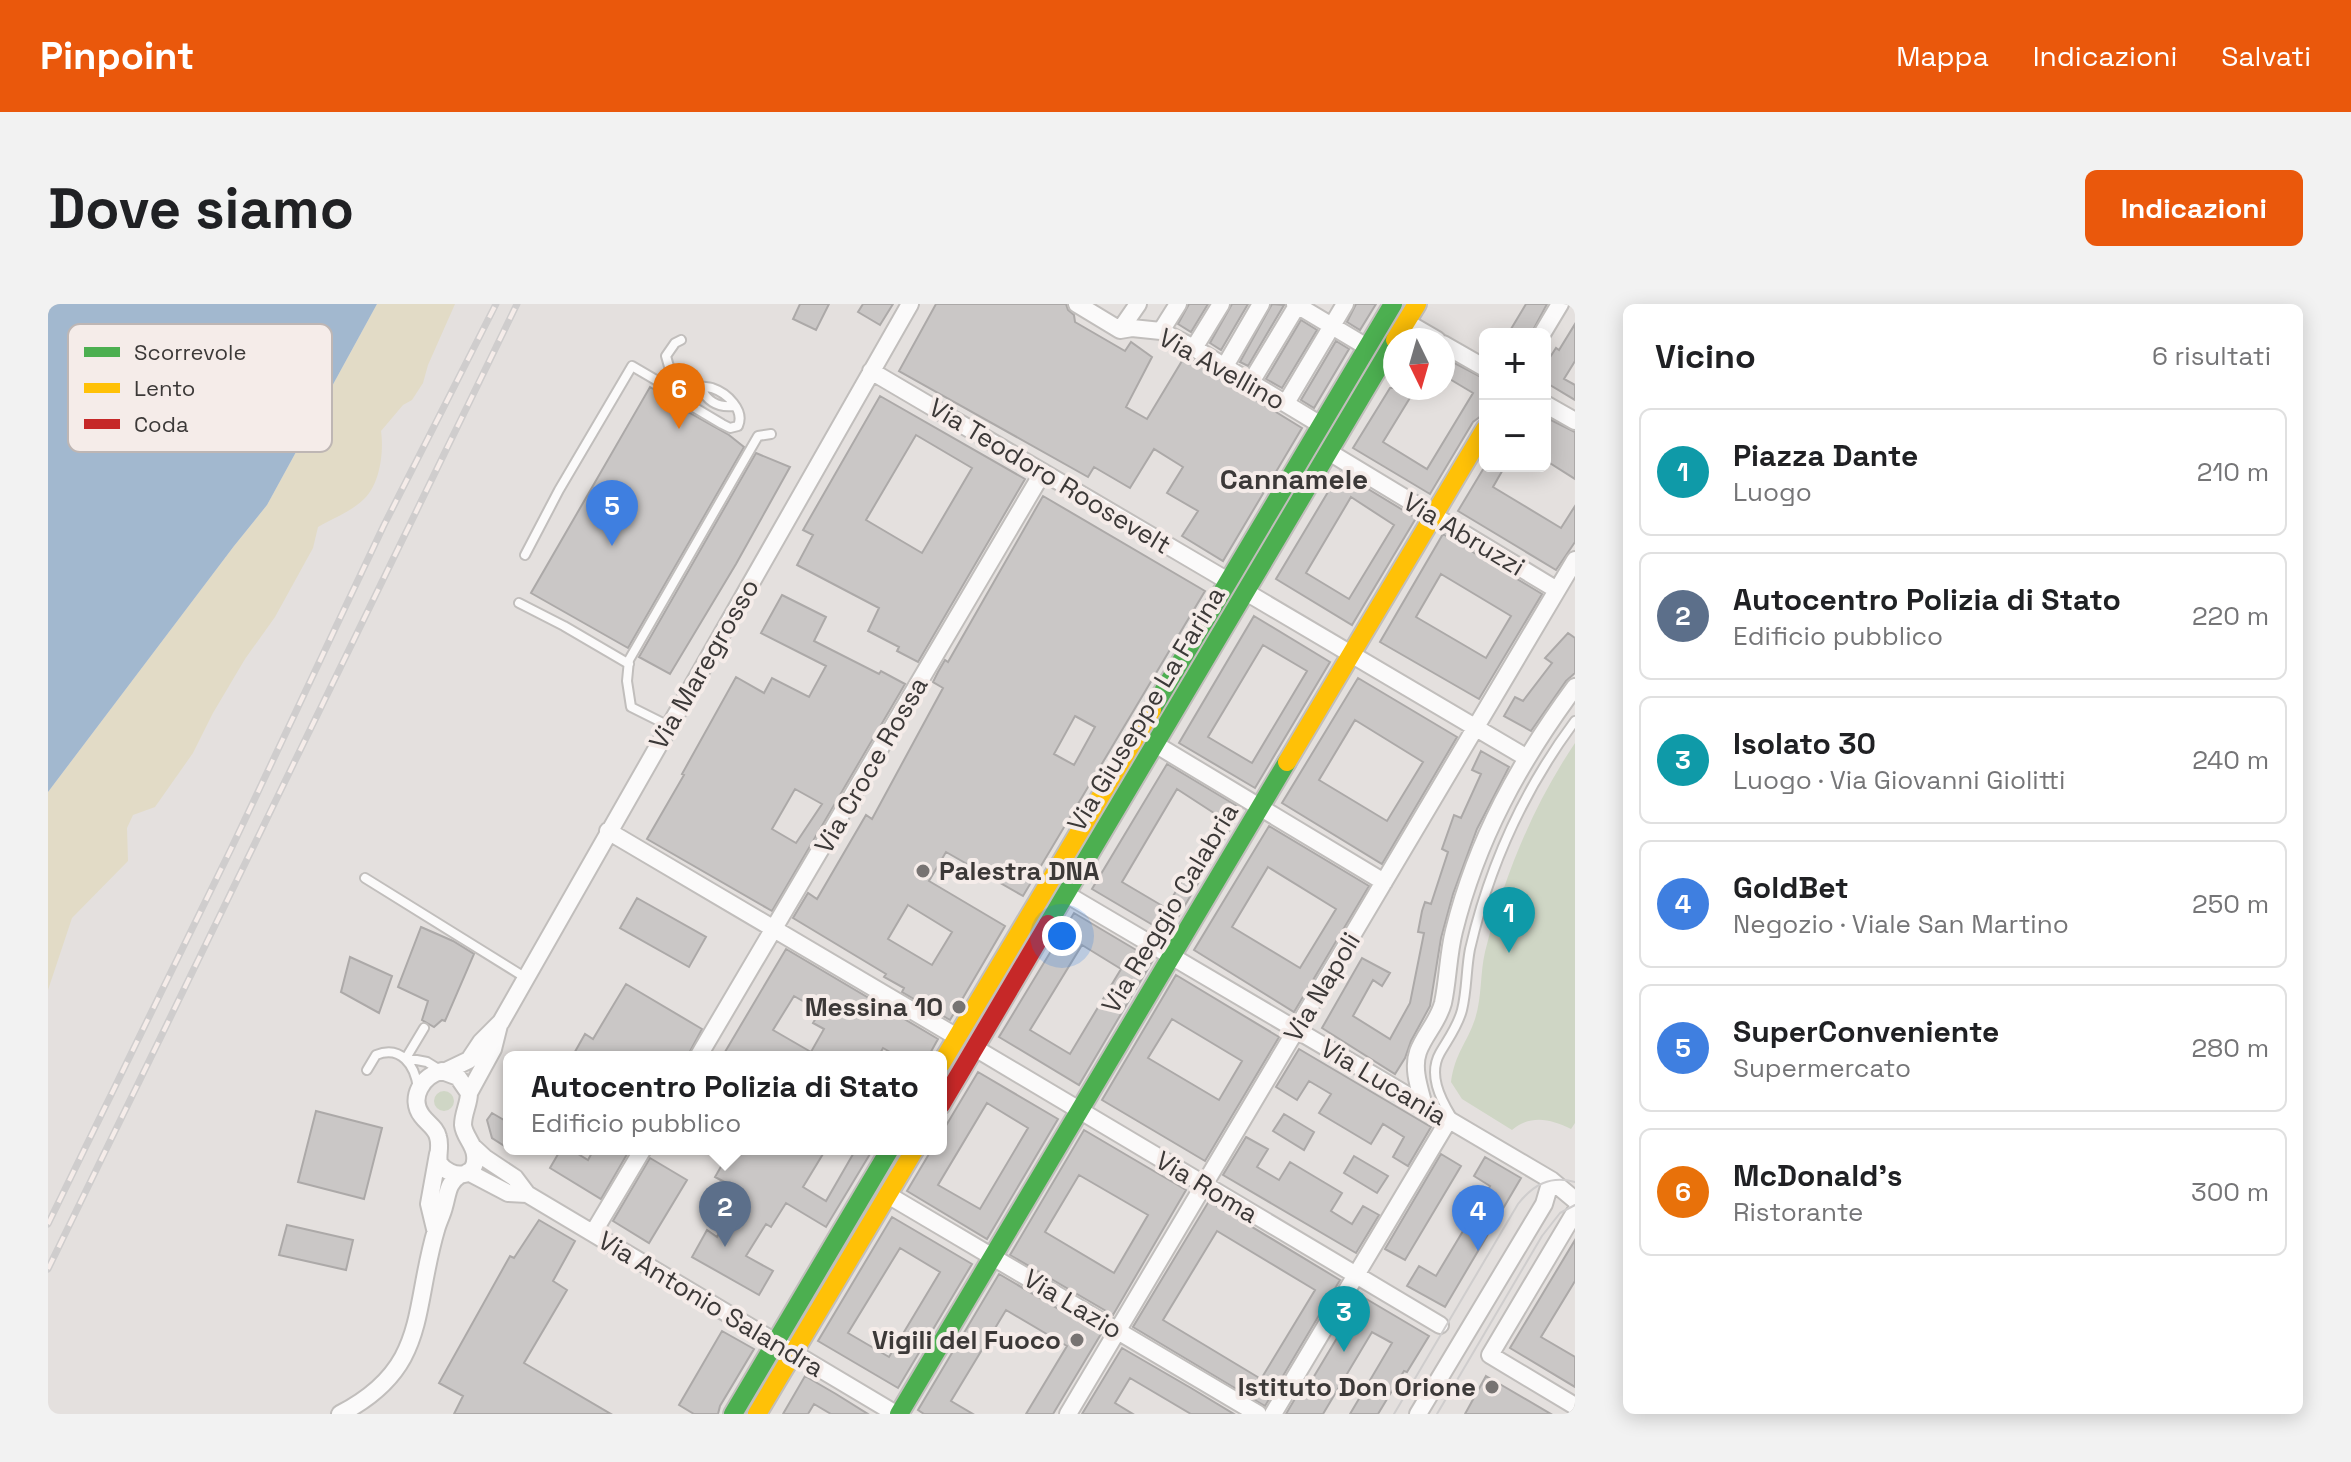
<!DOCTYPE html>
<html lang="it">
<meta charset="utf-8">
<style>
:root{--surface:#fff;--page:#f2f2f2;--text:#202124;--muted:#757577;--line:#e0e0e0;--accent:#ea580c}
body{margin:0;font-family:"Space Grotesk",sans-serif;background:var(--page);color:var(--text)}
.controls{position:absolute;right:24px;top:24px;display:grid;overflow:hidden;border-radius:12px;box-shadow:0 4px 20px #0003}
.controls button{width:72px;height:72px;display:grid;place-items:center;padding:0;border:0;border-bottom:2px solid var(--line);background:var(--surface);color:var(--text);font:40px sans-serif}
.compass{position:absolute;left:1335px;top:24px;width:72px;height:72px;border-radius:50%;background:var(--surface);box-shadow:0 4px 20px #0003;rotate:175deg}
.you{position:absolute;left:1014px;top:632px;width:28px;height:28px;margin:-20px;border:6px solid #fff;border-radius:50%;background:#1a73e8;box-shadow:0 0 0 12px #1a73e833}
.badge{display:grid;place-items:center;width:52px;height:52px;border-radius:50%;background:var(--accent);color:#fff;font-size:26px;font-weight:700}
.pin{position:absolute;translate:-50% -66px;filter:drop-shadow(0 2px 4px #0008)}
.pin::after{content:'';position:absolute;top:42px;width:28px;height:24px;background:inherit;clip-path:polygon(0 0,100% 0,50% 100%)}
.popup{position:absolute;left:455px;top:747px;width:444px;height:104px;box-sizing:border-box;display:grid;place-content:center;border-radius:12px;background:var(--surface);filter:drop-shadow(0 2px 6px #0005);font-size:26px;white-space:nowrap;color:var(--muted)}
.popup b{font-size:30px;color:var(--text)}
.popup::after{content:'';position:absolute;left:50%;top:100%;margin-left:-16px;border:16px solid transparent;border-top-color:var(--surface)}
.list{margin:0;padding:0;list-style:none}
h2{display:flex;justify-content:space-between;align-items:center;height:104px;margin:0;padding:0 32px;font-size:34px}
h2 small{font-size:26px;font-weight:400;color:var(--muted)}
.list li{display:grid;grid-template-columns:52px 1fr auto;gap:24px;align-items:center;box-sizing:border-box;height:128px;margin:0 16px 16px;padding:0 16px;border:2px solid var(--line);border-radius:12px}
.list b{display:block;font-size:30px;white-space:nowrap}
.list p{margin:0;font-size:26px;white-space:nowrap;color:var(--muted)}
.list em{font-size:26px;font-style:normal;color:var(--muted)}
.map{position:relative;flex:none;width:1527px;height:1110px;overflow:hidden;border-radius:12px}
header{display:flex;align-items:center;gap:48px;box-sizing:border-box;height:112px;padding:0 40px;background:var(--accent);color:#fff}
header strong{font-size:38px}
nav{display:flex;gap:44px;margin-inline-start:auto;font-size:28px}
.intro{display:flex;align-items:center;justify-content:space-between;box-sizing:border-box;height:192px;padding:0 48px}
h1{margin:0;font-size:56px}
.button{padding:20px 36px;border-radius:12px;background:var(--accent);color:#fff;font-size:28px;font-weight:700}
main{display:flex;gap:48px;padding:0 48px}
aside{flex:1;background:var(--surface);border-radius:12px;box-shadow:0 4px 20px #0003}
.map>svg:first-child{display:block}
</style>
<header>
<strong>Pinpoint</strong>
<nav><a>Mappa</a><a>Indicazioni</a><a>Salvati</a></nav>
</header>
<div class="intro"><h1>Dove siamo</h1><a class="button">Indicazioni</a></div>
<main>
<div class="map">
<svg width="1527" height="1110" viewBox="0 0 1527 1110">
<rect width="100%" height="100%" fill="#e4e0de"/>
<!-- green -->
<path fill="#cfd6c5" d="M1527 439V819L1523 825C1503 815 1483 810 1464 826L1414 795 1403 778C1407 749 1419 739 1427 715 1434 694 1432 669 1437 648 1456 573 1484 503 1527 439Z
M386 797a10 10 0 1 1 20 0a10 10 0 1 1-20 0Z"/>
<!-- sand -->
<path fill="#e2dbc6" d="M329 0H407L380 61 375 79 364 96 355 101 333 127C336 148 332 180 316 195 304 207 284 215 270 223L265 244 227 313 197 355 165 409 145 449 107 503 85 511 79 524 80 557 24 614 0 686V488L186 242 219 201Z"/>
<!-- water -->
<path fill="#a2b8cf" d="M0 0H329L219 201 186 242 0 488Z"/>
<!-- building -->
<path fill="#cac7c6" stroke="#aca9a8" stroke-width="2" fill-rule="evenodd" d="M752 0H781L768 26 745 15Z
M815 0H845L832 21 810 8Z
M888 0H1018L1020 6 1026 11 1027 18 1077 47 1083 38 1104 53 1078 103 1099 115 1137 52 1254 124 1175 257 1134 232 1150 207 1119 189 1135 163 1106 145 1082 184 1046 163 1040 173 851 67Z
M1141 0H1160L1143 28 1130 20Z
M1184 0H1200L1173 46 1162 39Z
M1224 0 1236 1 1200 62 1192 58Z
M1308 0H1328L1312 26 1299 18Z
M1478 0H1499L1483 30H1460Z
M1253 16 1269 26 1234 84 1218 75Z
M1527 20V57L1516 75 1527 81V96L1497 78V61L1508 44 1511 46Z
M1288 37 1301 45 1266 104 1253 96Z
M1395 53 1437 75V109L1425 118 1382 190 1305 144 1342 84H1368L1335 138 1379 165 1425 89 1395 71Z
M602 83 626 97 633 104 681 131 696 143 580 344 483 289Z
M832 92 977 175 870 358 849 347 851 343 820 327 831 304 749 261 765 231 755 226ZM868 131 924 164 874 249 818 216Z
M1497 113 1527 128V175L1497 156Z
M708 149 742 163 688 260 622 370 591 353Z
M1437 162H1457L1445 183 1513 224 1527 202V238L1508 266 1410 207Z
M1292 168 1368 214 1304 321 1228 275ZM1303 193 1346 221 1301 295 1258 269Z
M995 192 1157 287 975 592 898 548 881 577 957 622 902 716 854 688 856 684 836 673 838 670 745 614 760 589 769 595 818 511 824 515 895 384 885 378 890 368 897 356 900 358ZM1027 412 1047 423 1026 461 1006 450ZM860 601 904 628 884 661 840 635Z
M1395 230 1494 290 1431 395 1332 338ZM1393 270 1463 312 1438 354 1368 313Z
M734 291 778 313 766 337 831 370 833 367 857 380 724 607 599 535 636 471 634 470 688 373 716 389 724 374 761 393 778 362 713 329ZM747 485 774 500 748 539 724 525Z
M1206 312 1282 358 1207 484 1131 439ZM1215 341 1259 367 1204 459 1160 433Z
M1520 329 1527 334V369L1518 377 1483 427 1456 412 1467 393 1475 397 1504 359 1497 354Z
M1310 374 1409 433 1334 560 1234 499ZM1307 416 1375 458 1339 517 1271 476Z
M1433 447 1461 463 1429 525 1405 590 1393 634 1382 702 1363 737 1357 754 1347 770 1274 724 1314 654 1342 669 1334 682 1325 676 1305 712 1342 735 1362 699 1376 629 1370 628 1374 607 1377 598 1383 600 1400 548 1394 545 1406 511 1413 514 1433 470 1424 466Z
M1119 460 1194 505 1120 630 1044 585ZM1129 485 1172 513 1118 604 1074 578Z
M1221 522 1321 582 1246 708 1146 646ZM1220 563 1288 605 1252 664 1184 623Z
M589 594 658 633 641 663 572 624Z
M1026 609 1105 656 1031 781 951 733ZM1034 641 1073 665 1022 750 982 726Z
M373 623 405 637 426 650 397 717 394 716 386 723 374 716 380 697 350 683Z
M738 645 890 735 880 753H851L835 744 830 753H674ZM746 692 772 707 765 719 776 725 763 748 725 726Z
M302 653 344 672 331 709 293 688Z
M1128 671 1231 733 1157 857 1054 796ZM1124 715 1194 757 1171 796 1100 754Z
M578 680 654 725 639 753H524L537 730 545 735Z
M1251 745 1383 823 1360 862 1345 853 1356 833 1335 820 1323 840 1271 809 1283 790 1261 777 1249 796 1228 783Z
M930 768 1010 815 939 935 859 887 884 845H893V830ZM939 799 980 824 932 905 890 881Z
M268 807 334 824 316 895 250 878Z
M444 809 461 819V845L444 834 439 816Z
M1236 810 1266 828 1256 846 1225 827Z
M1036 826 1138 886 1065 1011 962 951ZM1031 871 1100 911 1066 969 997 928Z
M1198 833 1220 845 1209 863 1231 876 1242 858 1294 889 1283 907 1304 920 1315 902 1331 911 1308 949 1175 871Z
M513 845H522L540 856 546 845H582L553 895 502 864Z
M683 845H778L755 883 778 897 808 845H825L778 923 738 899 723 923 718 920 698 952 725 967 711 991 644 953 659 926 669 933 686 902 683 899 690 885 667 873Z
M1393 850 1413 862 1357 956 1337 945Z
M1306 852 1340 872 1329 889 1296 869Z
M1437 853 1473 874 1397 1003 1359 982 1371 962 1388 972 1442 882 1426 872Z
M602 854 639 876 601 939 565 917Z
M1161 897 1292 976 1217 1102 1085 1023ZM1169 927 1267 986 1213 1075 1115 1016Z
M844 913 924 960 850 1084 770 1037ZM852 944 892 968 841 1053 800 1029Z
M491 916 527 937 505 977 519 986 476 1059 563 1110H406L415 1092 391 1079 462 952 466 954Z
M239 921 305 936 298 966 231 951Z
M1527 936V977L1493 1033 1527 1053V1083L1462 1044Z
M951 970 1053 1030 1005 1110H978L1019 1042 958 1006 903 1097 925 1110H876L870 1106Z
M1310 990 1381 1032 1359 1068 1356 1067 1330 1110H1302L1344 1039 1324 1028 1275 1110H1238L1258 1076 1262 1079 1292 1029 1288 1026Z
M674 1027 706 1045 672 1102 670 1110H646L631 1101Z
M1074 1044 1143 1084 1186 1110H1143L1082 1074 1067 1099 1085 1110H1034Z
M757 1072 788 1090 820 1110H783L766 1100 760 1110H735Z
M1438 1072 1503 1110H1417Z"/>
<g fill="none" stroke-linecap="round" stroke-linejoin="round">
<!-- lane casing -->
<g stroke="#c1bebc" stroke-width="12">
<path id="lane" d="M652 83C659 97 669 104 686 102
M477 251 511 186 584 62 625 86 637 98 674 120 682 124 690 122C697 106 679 89 664 84 660 83 655 83 651 82 641 79 631 71 622 66L618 52 627 39 633 36
M471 299 516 322 581 360
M621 422 583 403 579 377 581 356 710 132 723 130
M317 574 478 674
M376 724 358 754 379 758 392 766
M319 766 328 751C353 741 367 761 370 784
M1403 812C1392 794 1380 770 1392 749 1400 735 1410 722 1414 706 1419 686 1418 665 1422 645 1441 563 1477 484 1527 417"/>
</g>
<!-- street casing -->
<g stroke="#c1bebc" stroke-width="20">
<path id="street" d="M1029 0 1072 26 1084 24 1113 27 1146 44 1273 121
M1247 0 1319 43
M1358 18 1389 36
M1072 26 1090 0
M1113 27 1130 0
M1494 30 1512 0
M1395 40 1437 64
M1146 44 1173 0
M1177 62 1213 0
M823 67 1180 277
M1203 78 1250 0
M1238 99 1297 0
M1497 100 1527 117
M1281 148 1509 286
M1198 288 1479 454
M1107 440 1336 578
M560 527 909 733
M1018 590 1503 876 1527 896
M927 744 1392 1021
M650 753 995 168
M394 767 410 773 421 789C421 800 415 809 415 821 416 832 426 840 427 851 430 875 403 876 391 859 389 851 393 842 390 833 388 824 380 820 374 812 360 794 375 771 394 767Z
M398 767 421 756 433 738 453 718 862 0
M421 789 445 745 451 721
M1376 802C1372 786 1364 765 1370 748 1376 731 1390 718 1395 699 1400 676 1400 651 1406 627 1429 535 1471 459 1527 383
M424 842 437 854 467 874 479 890 848 1110
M420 868 460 889 479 890
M840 891 1210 1110
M1527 908 1442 1051 1527 1102
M387 925 381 900 390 850
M545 929 595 845
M292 1110C381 1064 364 1007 388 926 390 918 394 911 396 903 400 890 399 879 412 871
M1020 1110 1527 256
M1225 1110 1400 817
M1370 1110 1496 900 1503 876"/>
</g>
<!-- fast casing -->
<g stroke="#c1bebc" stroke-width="22">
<path id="fast" d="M1104 406 1345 0
M1000 620 1347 36
M685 1110 842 845
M851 1110 1239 458"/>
</g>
<!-- slow casing -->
<g stroke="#c1bebc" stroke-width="22">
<path id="slow" d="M1347 36 1369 0
M1239 458 1437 125
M893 760 1104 406
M709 1110 867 845"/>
</g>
<!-- jam casing -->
<g stroke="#c1bebc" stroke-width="22">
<path id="jam" d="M893 801 1000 620"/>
</g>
<!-- lane -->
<use href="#lane" stroke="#fbfafa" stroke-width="8"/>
<!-- street -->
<use href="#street" stroke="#fbfafa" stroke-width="16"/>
<!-- fast -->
<use href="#fast" stroke="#4caf50" stroke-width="18"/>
<!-- slow -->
<use href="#slow" stroke="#ffc107" stroke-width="18"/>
<!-- jam -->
<use href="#jam" stroke="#c62828" stroke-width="18"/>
<!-- tram -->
<path stroke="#cfcdcd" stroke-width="2" d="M1346 1110 1470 900C1485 881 1502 871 1527 878
M1389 1110 1494 932 1512 909 1527 901"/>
<!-- rail casing -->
<g stroke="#cfcdcd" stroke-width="7">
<path id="rail" d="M0 920 183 545 336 221 448 0
M0 965 469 0"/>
</g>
<!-- rail -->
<use href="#rail" stroke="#f5ece9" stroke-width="4" stroke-dasharray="12" stroke-linecap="butt"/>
</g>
<!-- markers -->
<g fill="#777372" stroke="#f5ece9" stroke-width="3">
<circle cx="875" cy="567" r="8"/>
<circle cx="911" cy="703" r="8"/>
<circle cx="1029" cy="1036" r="8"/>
<circle cx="1444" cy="1083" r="8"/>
</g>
<g text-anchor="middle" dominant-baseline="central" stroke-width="8" stroke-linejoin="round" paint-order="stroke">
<!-- street labels -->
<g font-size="26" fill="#3c3938" stroke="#f5ece9">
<text transform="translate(1174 65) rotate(29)">Via Avellino</text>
<text transform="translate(1002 172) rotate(31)">Via Teodoro Roosevelt</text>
<text transform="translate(1416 230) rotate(31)">Via Abruzzi</text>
<text transform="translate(656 360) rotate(-60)">Via Maregrosso</text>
<text transform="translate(1098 405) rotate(-59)">Via Giuseppe La Farina</text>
<text transform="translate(823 461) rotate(-60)">Via Croce Rossa</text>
<text transform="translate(1122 604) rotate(-59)">Via Reggio Calabria</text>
<text transform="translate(1274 683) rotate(-59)">Via Napoli</text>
<text transform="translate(1336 778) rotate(31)">Via Lucania</text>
<text transform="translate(1159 883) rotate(31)">Via Roma</text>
<text transform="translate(663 1000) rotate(31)">Via Antonio Salandra</text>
<text transform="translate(1025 1000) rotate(31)">Via Lazio</text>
</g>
<!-- poi labels -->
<g font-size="26" font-weight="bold" fill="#3c3938" stroke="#f5ece9" text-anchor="end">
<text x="891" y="567" text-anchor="start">Palestra DNA</text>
<text x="895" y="703">Messina 10</text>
<text x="1013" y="1036">Vigili del Fuoco</text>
<text x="1428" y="1083">Istituto Don Orione</text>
</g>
<!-- neighbourhood labels -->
<g font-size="28" font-weight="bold" fill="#3c3938" stroke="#f5ece9">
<text x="1246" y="175">Cannamele</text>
</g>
</g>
<!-- legend -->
<rect x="20" y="20" width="264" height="128" rx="12" fill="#f5ece9" stroke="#beb6b4" stroke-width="2"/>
<rect x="36" y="43" width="36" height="10" fill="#4caf50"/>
<rect x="36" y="79" width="36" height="10" fill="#ffc107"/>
<rect x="36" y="115" width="36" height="10" fill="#c62828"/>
<g font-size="22" fill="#3c3938">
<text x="86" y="56">Scorrevole</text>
<text x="86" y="92">Lento</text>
<text x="86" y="128">Coda</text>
</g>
</svg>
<div class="controls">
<button>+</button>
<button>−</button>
</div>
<svg class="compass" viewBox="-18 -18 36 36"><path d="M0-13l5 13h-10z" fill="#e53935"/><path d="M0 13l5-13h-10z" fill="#757577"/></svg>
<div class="you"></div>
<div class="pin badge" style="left:1461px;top:649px;background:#0f9aa8">1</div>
<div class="pin badge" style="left:677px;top:943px;background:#5c6f8a">2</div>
<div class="popup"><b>Autocentro Polizia di Stato</b>Edificio pubblico</div>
<div class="pin badge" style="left:1296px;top:1048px;background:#0f9aa8">3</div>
<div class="pin badge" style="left:1430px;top:947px;background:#3f7fe0">4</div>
<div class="pin badge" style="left:564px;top:242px;background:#3f7fe0">5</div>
<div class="pin badge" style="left:631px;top:125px;background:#e8710a">6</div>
</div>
<aside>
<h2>Vicino<small>6 risultati</small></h2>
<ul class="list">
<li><span class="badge" style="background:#0f9aa8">1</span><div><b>Piazza Dante</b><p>Luogo</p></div><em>210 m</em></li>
<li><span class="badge" style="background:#5c6f8a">2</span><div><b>Autocentro Polizia di Stato</b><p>Edificio pubblico</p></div><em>220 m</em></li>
<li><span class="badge" style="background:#0f9aa8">3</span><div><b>Isolato 30</b><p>Luogo · Via Giovanni Giolitti</p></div><em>240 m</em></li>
<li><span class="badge" style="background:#3f7fe0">4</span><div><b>GoldBet</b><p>Negozio · Viale San Martino</p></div><em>250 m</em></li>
<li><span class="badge" style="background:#3f7fe0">5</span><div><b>SuperConveniente</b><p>Supermercato</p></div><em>280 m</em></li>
<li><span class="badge" style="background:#e8710a">6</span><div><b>McDonald's</b><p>Ristorante</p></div><em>300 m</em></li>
</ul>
</aside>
</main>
